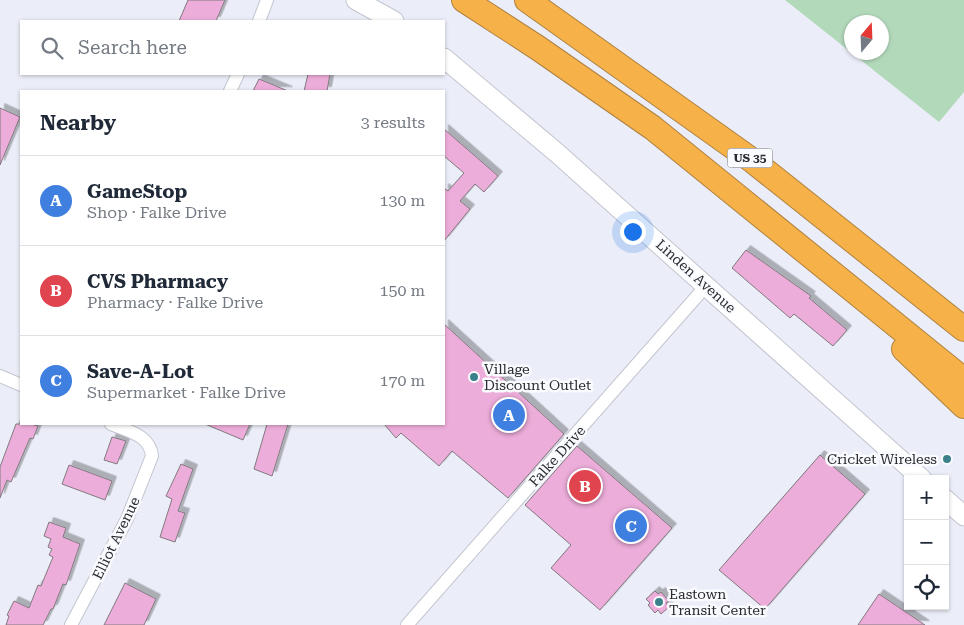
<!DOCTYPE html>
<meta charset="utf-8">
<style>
:root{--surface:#fff;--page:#f6f6f7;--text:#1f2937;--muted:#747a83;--line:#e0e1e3;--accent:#3b818b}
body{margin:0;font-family:"Roboto Serif",serif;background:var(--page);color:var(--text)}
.controls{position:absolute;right:15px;bottom:15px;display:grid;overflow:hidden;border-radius:0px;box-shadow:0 1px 4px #0004}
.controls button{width:45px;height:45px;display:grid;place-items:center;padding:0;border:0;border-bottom:1px solid var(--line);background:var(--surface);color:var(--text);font:25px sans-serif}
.compass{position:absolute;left:844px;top:15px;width:45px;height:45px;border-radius:50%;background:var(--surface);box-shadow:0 1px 4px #0004;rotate:19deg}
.you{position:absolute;left:632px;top:231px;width:18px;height:18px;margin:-12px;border:4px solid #fff;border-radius:50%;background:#1a73e8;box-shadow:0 0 0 8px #1a73e833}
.badge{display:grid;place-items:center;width:32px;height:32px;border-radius:50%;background:var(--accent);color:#fff;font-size:16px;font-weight:700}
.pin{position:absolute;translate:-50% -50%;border:2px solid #fff;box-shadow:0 1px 5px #0006}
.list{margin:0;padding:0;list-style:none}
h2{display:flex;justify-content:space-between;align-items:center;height:65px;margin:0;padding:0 20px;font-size:21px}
h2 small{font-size:16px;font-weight:400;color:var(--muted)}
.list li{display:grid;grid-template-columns:32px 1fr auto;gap:15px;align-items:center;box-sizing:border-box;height:90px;padding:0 20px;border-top:1px solid var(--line)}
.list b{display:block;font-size:19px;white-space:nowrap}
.list p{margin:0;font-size:16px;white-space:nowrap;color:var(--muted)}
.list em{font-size:16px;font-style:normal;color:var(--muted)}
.icon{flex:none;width:28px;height:28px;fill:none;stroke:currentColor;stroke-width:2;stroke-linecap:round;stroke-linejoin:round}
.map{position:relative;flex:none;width:964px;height:625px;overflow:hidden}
.search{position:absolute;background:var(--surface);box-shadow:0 1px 4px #0004;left:20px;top:20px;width:425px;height:55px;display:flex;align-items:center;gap:12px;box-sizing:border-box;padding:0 18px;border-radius:0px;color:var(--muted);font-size:19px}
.panel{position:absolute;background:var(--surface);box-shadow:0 1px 4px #0004;left:20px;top:90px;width:425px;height:335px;border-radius:0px}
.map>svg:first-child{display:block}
</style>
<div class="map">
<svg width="964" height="625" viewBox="0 0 964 625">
<defs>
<filter id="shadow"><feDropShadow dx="4.5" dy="-4.5" stdDeviation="0" flood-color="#0004"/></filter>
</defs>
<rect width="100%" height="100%" fill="#ebedf8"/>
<!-- green -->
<path fill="#b3d9bb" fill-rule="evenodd" d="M785 0H964V92L939 122ZM852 22H882V52H852Z"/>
<!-- building -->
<path fill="#edadda" stroke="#82797f" filter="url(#shadow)" d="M188 0H225L216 21H179Z
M308 74H330L327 91H304Z
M259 79 288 91H253Z
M0 108 20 117 0 165Z
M444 129 498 176 484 192 475 184 460 201 470 209 444 241V188L448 191 464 173 444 156Z
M746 250 811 296 809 298 847 330 833 346 794 314 790 318 732 268Z
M444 324 564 434 508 498 452 451 439 466 401 433 396 438 384 424H444Z
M16 424H31L38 426 33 439 30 438 11 482 7 480 0 498V467Z
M205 424H250L243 440Z
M267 424H288L272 476 254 469Z
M112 437 126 441 117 464 104 460Z
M577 446 672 528 600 610 551 568 571 545 525 505Z
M820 455 865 494 765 609 719 570Z
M181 464 193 469 178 511 185 513 175 542 160 537 172 499 166 496Z
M69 465 112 481 105 500 62 484Z
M49 522 66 528 63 537 80 544 66 585 63 584 53 609H51L43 625H6L9 616 7 615 14 601 29 608 38 585 41 586 53 557 49 555 52 549 48 547 51 539 44 536Z
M125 583 156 599 144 625H104Z
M655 591 658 594 661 592 669 601 666 603 669 607 661 614 658 610 655 613 648 605 650 603 646 599Z
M879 594 925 625H858Z"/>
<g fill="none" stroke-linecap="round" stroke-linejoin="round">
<!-- minor casing -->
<g stroke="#c3c5cf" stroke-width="14">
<path id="minor" d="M259 21 267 0
M230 91 238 74
M0 376 21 385
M71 625 127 519 152 456C150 435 128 431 111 424
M407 625 706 286"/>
</g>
<!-- secondary casing -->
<g stroke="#c3c5cf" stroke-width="21">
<path id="secondary" d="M356 0 394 21
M444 58 557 153 922 479
M945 499 964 516"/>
</g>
<!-- motorway casing -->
<g stroke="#af8240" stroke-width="26">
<path id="motorway" d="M464 0 538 48 653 128 964 380
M527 0 753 161 964 329
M904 349 964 406"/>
</g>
<!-- minor -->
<use href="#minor" stroke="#fff" stroke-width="12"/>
<!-- secondary -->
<use href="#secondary" stroke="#fff" stroke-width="19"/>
<!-- motorway -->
<use href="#motorway" stroke="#f6b149" stroke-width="24"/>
</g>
<!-- markers -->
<g fill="#3b818b" stroke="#fafbff" stroke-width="2">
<circle cx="474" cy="377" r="5"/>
<circle cx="947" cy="459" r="5"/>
<circle cx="659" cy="602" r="5"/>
</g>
<g text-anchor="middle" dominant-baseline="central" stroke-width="5" stroke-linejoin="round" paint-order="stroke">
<!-- shield labels -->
<rect fill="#fafbff" stroke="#696a6e" stroke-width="1" x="727.5" y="148.5" width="45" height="19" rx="4"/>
<g font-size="12" font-weight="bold" fill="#2b2c30">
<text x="750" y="158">US 35</text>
</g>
<!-- street labels -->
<g font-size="14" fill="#2b2c30" stroke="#fafbff">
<text transform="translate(696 276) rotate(42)">Linden Avenue</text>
<text transform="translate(557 456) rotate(-48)">Falke Drive</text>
<text transform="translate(116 538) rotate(-64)">Elliot Avenue</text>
</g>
<!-- poi labels -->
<g font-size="14" fill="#2b2c30" stroke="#fafbff" text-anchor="start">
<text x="484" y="369">Village<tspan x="484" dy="16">Discount Outlet</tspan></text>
<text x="937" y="459" text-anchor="end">Cricket Wireless</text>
<text x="669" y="594">Eastown<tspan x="669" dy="16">Transit Center</tspan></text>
</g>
</g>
</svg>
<div class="controls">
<button>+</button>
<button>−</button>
<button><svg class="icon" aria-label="locate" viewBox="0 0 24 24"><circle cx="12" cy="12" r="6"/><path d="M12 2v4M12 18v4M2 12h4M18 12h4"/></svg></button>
</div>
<svg class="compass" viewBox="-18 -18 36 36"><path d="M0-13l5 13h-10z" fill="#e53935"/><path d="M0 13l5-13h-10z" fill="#747a83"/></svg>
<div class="you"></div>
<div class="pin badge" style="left:509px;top:415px;background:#3f7fe0">A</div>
<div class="pin badge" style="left:585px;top:486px;background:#e0444e">B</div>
<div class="pin badge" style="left:631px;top:526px;background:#3f7fe0">C</div>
<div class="search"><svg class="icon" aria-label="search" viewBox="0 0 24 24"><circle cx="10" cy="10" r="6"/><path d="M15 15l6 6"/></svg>Search here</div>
<section class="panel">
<h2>Nearby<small>3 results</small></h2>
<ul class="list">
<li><span class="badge" style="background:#3f7fe0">A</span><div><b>GameStop</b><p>Shop · Falke Drive</p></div><em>130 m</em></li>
<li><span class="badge" style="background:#e0444e">B</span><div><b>CVS Pharmacy</b><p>Pharmacy · Falke Drive</p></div><em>150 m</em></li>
<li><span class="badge" style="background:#3f7fe0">C</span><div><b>Save-A-Lot</b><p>Supermarket · Falke Drive</p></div><em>170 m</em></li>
</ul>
</section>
</div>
